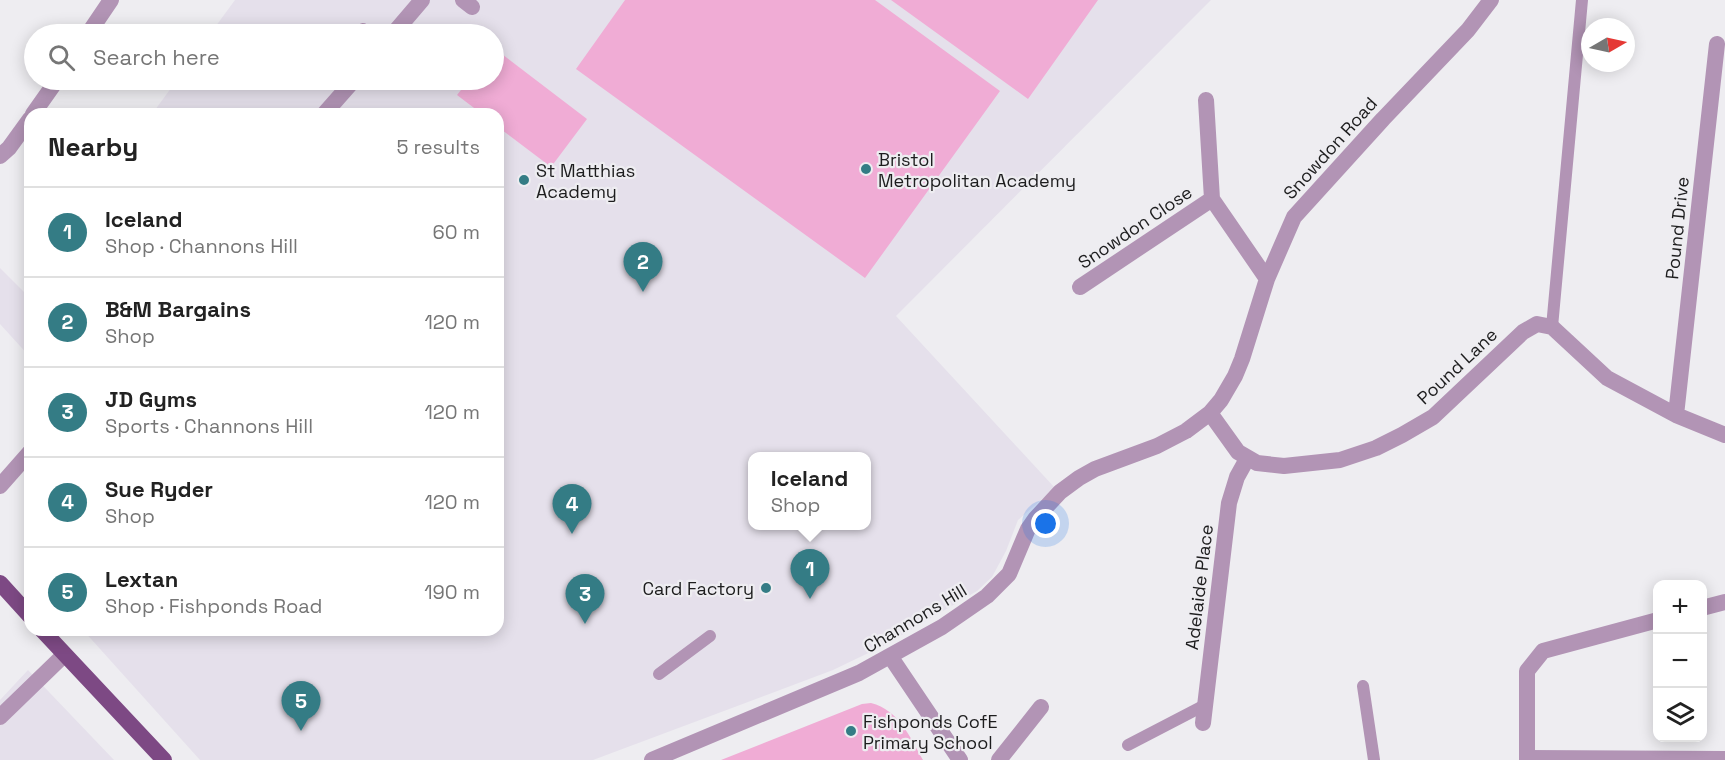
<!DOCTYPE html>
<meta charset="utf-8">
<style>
:root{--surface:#fff;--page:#f2f2f2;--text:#222;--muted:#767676;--line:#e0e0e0;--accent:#347c85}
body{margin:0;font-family:"Space Grotesk",sans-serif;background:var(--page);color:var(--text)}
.controls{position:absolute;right:18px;bottom:18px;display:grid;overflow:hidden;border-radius:12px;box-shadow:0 3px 15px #0003}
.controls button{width:54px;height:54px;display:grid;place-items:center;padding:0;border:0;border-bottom:2px solid var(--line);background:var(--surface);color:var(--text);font:30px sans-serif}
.compass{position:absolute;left:1581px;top:18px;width:54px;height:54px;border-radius:50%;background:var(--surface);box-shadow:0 3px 15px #0003;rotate:81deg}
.you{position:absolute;left:1046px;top:524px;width:21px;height:21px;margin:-15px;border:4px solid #fff;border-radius:50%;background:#1a73e8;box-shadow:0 0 0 9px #1a73e833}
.badge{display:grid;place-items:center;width:39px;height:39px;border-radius:50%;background:var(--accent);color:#fff;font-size:20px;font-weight:700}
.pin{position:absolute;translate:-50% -50px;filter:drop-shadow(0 2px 3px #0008)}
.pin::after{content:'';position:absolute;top:32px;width:21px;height:18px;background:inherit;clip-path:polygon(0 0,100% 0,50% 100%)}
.popup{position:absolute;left:748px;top:452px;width:123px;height:78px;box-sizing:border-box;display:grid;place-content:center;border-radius:12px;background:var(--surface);filter:drop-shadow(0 2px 4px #0005);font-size:20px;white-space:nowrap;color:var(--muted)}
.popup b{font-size:22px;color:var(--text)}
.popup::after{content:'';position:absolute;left:50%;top:100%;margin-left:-12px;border:12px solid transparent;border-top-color:var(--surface)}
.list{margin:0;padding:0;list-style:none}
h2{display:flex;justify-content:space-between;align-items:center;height:78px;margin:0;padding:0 24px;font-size:26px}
h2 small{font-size:20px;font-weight:400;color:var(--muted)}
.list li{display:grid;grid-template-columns:39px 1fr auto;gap:18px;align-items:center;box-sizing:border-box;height:90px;padding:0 24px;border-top:2px solid var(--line)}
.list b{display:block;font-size:22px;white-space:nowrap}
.list p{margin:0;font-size:20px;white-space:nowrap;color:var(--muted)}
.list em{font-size:20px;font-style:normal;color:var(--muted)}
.icon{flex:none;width:33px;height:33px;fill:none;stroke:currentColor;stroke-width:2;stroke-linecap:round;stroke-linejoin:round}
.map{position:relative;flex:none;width:1725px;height:760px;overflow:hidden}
.search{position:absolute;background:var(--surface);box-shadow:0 3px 15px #0003;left:24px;top:24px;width:480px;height:66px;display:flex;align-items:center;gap:15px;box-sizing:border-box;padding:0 21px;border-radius:33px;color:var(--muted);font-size:22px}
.panel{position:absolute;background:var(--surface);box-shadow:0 3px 15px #0003;left:24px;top:108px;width:480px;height:528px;border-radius:18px}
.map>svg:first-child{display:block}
</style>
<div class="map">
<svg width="1725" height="760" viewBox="0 0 1725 760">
<rect width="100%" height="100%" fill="#eeedf1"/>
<!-- built -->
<path fill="#e5e0eb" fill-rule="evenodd" d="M235 0H1211L896 316 1055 488 1018 520 1006 551 992 577 977 591 885 645 833 670 593 760H200L83 630H498V114H152L177 80H494V34H210ZM753 456H867V526H753Z
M0 268 30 298V357L0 324Z
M28 670 114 760H0V700Z"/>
<!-- green -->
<path fill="#f0acd5" d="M625 0H875L1000 91 865 278 576 69Z
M891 0H1098L1028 99Z
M494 48 587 119 551 167 498 127V114H482L457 95 469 80H494Z
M871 703C899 710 910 737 923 760H721L862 704Z"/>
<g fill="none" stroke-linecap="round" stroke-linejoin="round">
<!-- service -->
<path stroke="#b294b5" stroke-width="12" d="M363 29 369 34
M1552 327 1582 0
M659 674 710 636
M1363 686 1374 760
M1128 745 1205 705
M1527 756 1725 757"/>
<!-- minor -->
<path stroke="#b294b5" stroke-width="16" d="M463 0 472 7
M88 34 111 0
M393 34 422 0
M33 114 57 80
M324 114 354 80
M0 156 9 148 30 119
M1212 199 1267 279
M1080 287 1212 199 1206 100
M1210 413 1238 452 1257 463 1284 466 1340 460 1376 448 1402 435 1433 417 1523 332 1537 324 1552 327 1607 378 1676 415 1725 435
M1676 415 1717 44
M0 486 30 452
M1702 608 1725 602
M890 656 960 760
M0 717 64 655
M1203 723 1229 503 1237 477 1247 459
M652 760 859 673 942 627 987 596 1009 574 1028 529 1035 519 1060 492 1079 478 1095 469 1157 446 1186 431 1210 413 1221 400 1235 376 1242 359 1267 279 1294 217 1383 119 1468 30 1491 0
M999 760 1041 707
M1527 760V671L1543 651 1658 620"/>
<!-- primary -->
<path stroke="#7d4984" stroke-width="16" d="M0 583 30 616
M42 630 164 760"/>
</g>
<!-- markers -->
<g fill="#347c85" stroke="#eeedf1" stroke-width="2">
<circle cx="866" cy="169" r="6"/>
<circle cx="524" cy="180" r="6"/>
<circle cx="766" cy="588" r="6"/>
<circle cx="851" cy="731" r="6"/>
</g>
<g text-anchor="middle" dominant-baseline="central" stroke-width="4.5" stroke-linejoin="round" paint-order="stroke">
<!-- street labels -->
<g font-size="18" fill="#1d1d1e" stroke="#eeedf1">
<text transform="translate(1330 148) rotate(-48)">Snowdon Road</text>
<text transform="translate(1135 227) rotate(-34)">Snowdon Close</text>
<text transform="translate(1677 228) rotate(-84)">Pound Drive</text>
<text transform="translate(1457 366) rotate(-43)">Pound Lane</text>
<text transform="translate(1199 587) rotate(-83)">Adelaide Place</text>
<text transform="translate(915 618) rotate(-31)">Channons Hill</text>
</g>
<!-- poi labels -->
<g font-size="18" fill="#1d1d1e" stroke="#eeedf1" text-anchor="start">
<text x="878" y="159">Bristol<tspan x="878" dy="21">Metropolitan Academy</tspan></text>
<text x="536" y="170">St Matthias<tspan x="536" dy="21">Academy</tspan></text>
<text x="754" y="588" text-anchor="end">Card Factory</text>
<text x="863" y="721">Fishponds CofE<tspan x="863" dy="21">Primary School</tspan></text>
</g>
</g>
</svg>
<div class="controls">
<button>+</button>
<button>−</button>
<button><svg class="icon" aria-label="layers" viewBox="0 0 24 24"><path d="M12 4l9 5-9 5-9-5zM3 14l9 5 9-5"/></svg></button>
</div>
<svg class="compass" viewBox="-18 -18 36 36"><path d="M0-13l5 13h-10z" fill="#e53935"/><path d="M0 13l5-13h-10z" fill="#767676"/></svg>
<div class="you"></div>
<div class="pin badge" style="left:810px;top:599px">1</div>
<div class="popup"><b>Iceland</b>Shop</div>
<div class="pin badge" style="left:643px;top:292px">2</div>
<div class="pin badge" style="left:585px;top:624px">3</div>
<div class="pin badge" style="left:572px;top:534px">4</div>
<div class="pin badge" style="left:301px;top:731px">5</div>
<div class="search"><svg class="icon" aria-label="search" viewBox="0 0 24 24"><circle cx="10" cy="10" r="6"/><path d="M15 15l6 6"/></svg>Search here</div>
<section class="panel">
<h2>Nearby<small>5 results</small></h2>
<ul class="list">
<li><span class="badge">1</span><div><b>Iceland</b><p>Shop · Channons Hill</p></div><em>60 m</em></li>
<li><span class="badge">2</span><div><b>B&amp;M Bargains</b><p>Shop</p></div><em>120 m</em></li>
<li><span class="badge">3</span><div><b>JD Gyms</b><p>Sports · Channons Hill</p></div><em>120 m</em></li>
<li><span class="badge">4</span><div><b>Sue Ryder</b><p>Shop</p></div><em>120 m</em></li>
<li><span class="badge">5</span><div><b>Lextan</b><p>Shop · Fishponds Road</p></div><em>190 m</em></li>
</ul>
</section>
</div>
